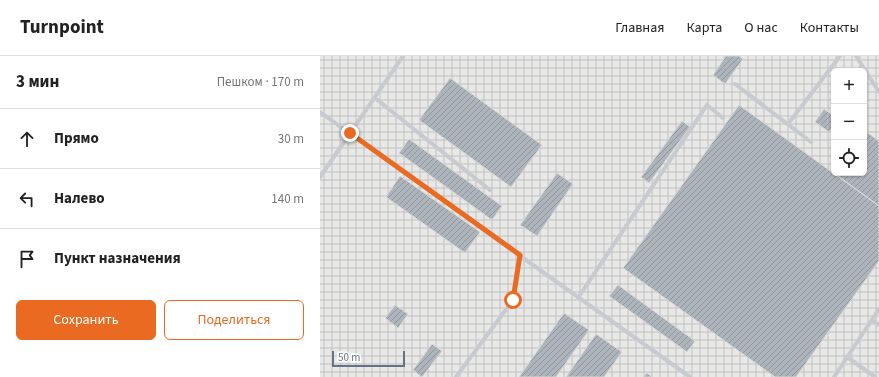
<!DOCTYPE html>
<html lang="ru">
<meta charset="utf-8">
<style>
:root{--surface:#fff;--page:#f2f2f2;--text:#222;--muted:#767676;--line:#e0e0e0;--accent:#ea6a21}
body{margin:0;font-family:"Source Sans 3",sans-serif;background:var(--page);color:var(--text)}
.controls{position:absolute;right:12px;top:12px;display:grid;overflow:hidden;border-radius:6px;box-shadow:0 1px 3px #0004}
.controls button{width:36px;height:36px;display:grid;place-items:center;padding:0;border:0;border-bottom:1px solid var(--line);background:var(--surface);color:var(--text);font:20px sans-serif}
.scale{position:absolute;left:12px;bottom:10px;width:73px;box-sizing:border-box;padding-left:4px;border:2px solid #657386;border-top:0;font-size:11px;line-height:14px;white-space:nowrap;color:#657386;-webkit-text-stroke:3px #fff;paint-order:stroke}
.stop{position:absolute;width:12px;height:12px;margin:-9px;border:3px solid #ea6a21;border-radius:50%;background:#fff}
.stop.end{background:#ea6a21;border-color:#fff;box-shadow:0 1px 4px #0008}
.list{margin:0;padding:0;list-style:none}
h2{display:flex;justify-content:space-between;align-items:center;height:52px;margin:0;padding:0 16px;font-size:17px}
h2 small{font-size:13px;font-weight:400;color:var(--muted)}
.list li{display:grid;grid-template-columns:26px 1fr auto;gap:12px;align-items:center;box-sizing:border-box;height:60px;padding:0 16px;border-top:1px solid var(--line)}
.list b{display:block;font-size:15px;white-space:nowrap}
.list em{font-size:13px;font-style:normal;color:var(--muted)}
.actions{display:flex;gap:8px;padding:12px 16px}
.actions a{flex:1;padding:9px 0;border:1px solid var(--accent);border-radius:6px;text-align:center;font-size:14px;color:var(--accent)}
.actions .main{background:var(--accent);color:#fff}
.icon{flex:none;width:22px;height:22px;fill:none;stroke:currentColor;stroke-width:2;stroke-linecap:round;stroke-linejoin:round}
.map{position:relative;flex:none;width:559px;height:321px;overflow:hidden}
header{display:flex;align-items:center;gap:24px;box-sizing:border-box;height:56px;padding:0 20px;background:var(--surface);border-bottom:1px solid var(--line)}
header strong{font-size:19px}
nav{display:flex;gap:22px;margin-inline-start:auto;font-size:14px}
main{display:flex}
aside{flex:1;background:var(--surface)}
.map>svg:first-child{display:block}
</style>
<header>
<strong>Turnpoint</strong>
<nav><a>Главная</a><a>Карта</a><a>О нас</a><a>Контакты</a></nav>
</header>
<main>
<aside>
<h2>3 мин<small>Пешком · 170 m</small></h2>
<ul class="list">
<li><svg class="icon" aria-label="ahead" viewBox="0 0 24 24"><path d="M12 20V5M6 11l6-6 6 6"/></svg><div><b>Прямо</b></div><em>30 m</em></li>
<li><svg class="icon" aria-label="left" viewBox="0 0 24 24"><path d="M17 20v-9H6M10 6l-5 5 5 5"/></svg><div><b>Налево</b></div><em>140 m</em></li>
<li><svg class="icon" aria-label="arrive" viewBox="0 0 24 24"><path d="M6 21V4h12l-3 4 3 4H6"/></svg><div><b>Пункт назначения</b></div></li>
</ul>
<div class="actions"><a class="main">Сохранить</a><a>Поделиться</a></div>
</aside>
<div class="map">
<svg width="559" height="321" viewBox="0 0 559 321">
<defs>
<pattern id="industrial-grid" width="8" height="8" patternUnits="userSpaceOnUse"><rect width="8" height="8" fill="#e8e8e7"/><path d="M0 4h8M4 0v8" fill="none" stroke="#c0c0c1"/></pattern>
<pattern id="building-hatch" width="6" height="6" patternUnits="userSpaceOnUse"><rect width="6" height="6" fill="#aeb4bb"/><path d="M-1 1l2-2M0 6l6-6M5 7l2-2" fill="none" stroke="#91979e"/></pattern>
</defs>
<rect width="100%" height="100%" fill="#f7f7f4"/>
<!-- industrial -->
<path fill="url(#industrial-grid)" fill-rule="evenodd" d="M0 0H559V321H0ZM514 15H544V117H514Z"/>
<!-- building -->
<path fill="url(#building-hatch)" stroke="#d8d9d6" d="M406 0H419L423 3 405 28 393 19Z
M130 22 222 89 191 131 99 64Z
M419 49 559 150V205L476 321H455L303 212Z
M504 53 514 60V69L509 76 495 66Z
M362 65 370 71 329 127 321 121Z
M545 75 559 85V150L514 117H544Z
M89 83 182 150 172 164 79 97Z
M237 117 253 128 217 180 200 169Z
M80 120 160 176 145 197 66 141Z
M298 229 375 285 367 296 289 240Z
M75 249 88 258 78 272 65 262Z
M244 257 269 274 236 321H199Z
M276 278 302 296 284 321H246Z
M112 288 122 295 102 321 93 314Z
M327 317 332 321H323Z"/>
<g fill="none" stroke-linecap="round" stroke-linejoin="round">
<!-- service -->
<path stroke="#c7cace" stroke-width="4" d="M536 0 559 36
M415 28 491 86
M55 42 170 134
M0 56 199 199 193 244 136 321
M468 68 520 0
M0 121 83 0
M199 199 370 321
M258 242 387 49 403 62
M552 264 559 269
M527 301 555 321
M514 321 559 253"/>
</g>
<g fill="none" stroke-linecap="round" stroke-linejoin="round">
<!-- route -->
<path stroke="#ea6a21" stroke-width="5" d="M30 77 200 199 193 244"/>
</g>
</svg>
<div class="controls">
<button>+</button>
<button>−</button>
<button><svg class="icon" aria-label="locate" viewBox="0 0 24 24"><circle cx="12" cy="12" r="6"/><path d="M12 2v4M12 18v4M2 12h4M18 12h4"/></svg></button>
</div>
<div class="scale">50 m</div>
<div class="stop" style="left:193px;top:244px"></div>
<div class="stop end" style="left:30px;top:77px"></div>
</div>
</main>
